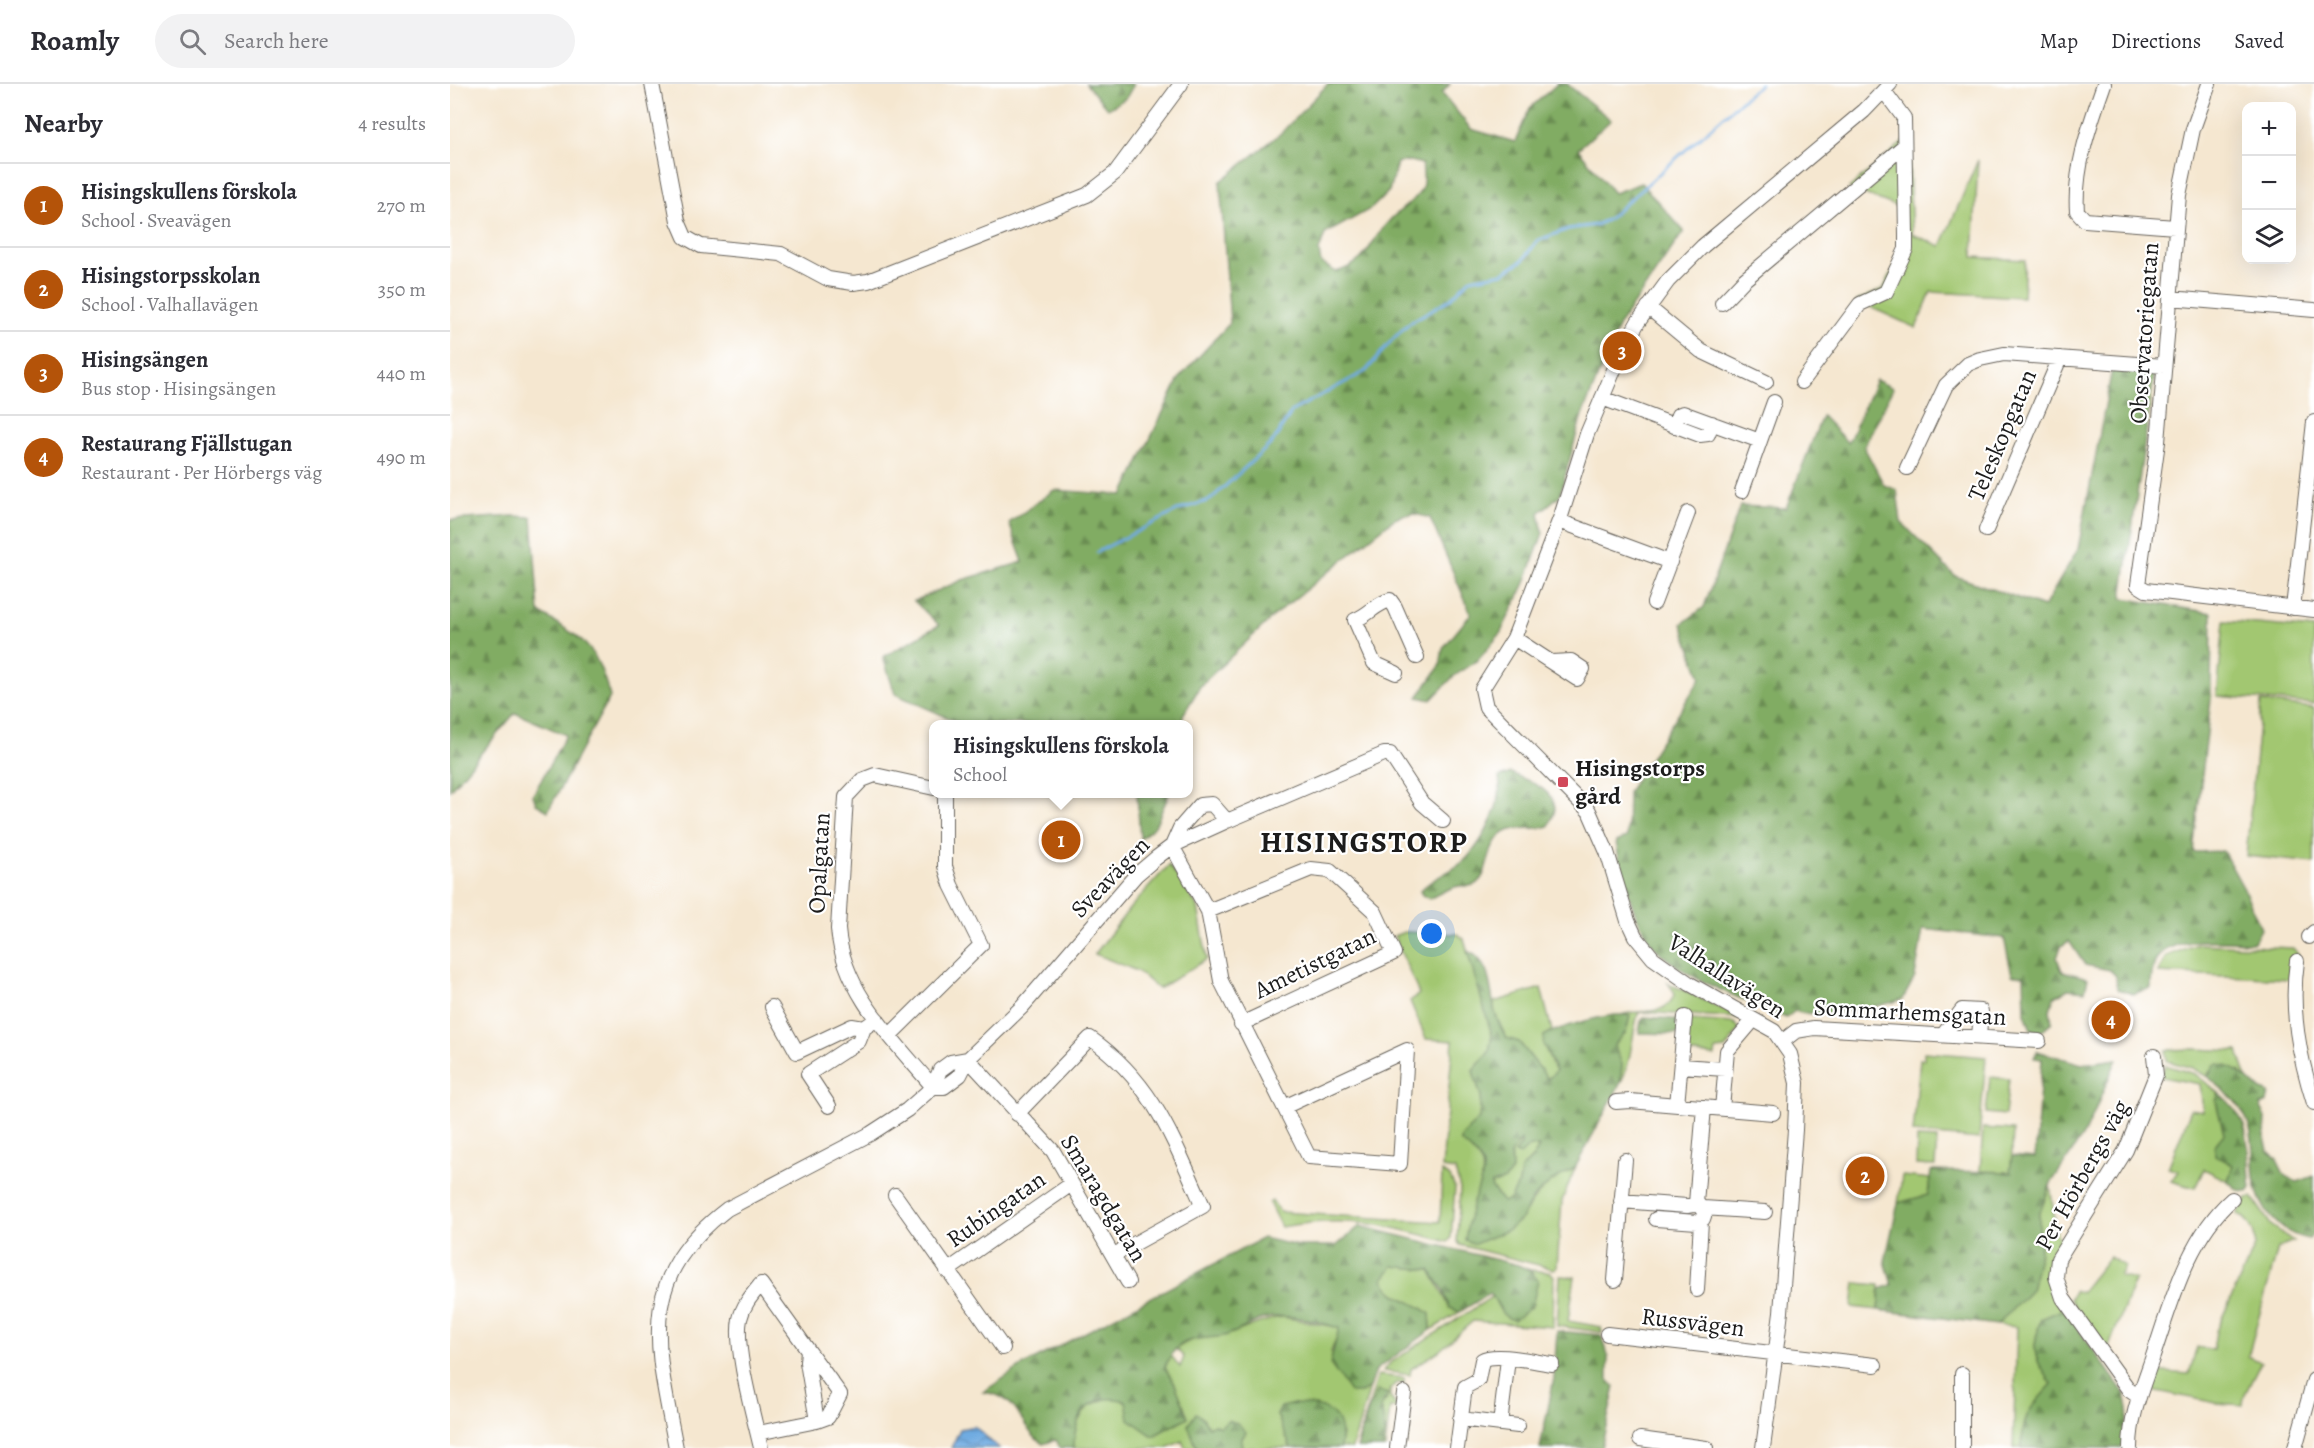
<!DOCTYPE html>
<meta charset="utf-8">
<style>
:root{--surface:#fff;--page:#f2f2f3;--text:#2b2b33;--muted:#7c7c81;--line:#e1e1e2;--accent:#b45309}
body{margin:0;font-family:Alegreya,serif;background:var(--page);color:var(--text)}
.controls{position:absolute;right:18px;top:18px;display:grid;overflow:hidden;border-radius:12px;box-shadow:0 6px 24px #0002}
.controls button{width:54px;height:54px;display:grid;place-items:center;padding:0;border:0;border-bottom:2px solid var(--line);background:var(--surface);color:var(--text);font:30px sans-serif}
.you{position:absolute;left:982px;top:850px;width:21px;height:21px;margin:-15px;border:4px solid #fff;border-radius:50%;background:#1a73e8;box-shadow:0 0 0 9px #1a73e833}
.badge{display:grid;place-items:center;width:39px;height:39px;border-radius:50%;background:var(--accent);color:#fff;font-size:20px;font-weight:700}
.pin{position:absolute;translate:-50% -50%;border:3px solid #fff;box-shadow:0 2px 6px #0006}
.popup{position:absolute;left:479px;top:636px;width:264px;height:78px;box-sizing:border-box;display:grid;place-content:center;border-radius:12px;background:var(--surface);filter:drop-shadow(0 2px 4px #0005);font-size:20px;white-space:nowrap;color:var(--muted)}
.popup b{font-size:22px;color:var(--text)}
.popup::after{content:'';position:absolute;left:50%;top:100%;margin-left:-12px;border:12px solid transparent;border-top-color:var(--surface)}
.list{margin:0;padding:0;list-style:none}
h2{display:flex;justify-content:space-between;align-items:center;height:78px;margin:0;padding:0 24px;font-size:26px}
h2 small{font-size:20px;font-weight:400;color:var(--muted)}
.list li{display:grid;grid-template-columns:39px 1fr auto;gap:18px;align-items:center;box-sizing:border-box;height:84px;padding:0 24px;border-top:2px solid var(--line)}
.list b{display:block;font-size:22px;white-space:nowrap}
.list p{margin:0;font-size:20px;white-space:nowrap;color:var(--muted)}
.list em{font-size:20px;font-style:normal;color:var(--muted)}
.icon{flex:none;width:33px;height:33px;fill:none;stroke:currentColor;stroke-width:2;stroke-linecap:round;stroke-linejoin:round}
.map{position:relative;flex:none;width:1864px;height:1364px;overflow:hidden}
header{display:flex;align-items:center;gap:36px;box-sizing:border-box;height:84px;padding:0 30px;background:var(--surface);border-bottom:2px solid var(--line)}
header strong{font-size:28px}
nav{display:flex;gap:33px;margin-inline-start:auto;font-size:21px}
.search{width:420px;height:54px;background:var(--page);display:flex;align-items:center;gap:15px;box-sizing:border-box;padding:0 21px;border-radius:33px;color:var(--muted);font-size:22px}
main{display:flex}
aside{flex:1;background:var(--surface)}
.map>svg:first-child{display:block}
</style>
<header>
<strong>Roamly</strong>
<div class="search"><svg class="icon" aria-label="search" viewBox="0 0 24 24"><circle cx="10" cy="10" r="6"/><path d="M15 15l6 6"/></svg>Search here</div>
<nav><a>Map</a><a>Directions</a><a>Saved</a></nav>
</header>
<main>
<aside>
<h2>Nearby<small>4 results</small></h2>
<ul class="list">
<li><span class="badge">1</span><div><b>Hisingskullens förskola</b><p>School · Sveavägen</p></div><em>270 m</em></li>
<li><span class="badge">2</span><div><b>Hisingstorpsskolan</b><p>School · Valhallavägen</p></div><em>350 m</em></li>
<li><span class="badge">3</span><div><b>Hisingsängen</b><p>Bus stop · Hisingsängen</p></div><em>440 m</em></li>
<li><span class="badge">4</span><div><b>Restaurang Fjällstugan</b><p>Restaurant · Per Hörbergs väg</p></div><em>490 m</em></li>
</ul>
</aside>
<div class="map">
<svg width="1864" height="1364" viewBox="0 0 1864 1364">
<defs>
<pattern id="forest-firs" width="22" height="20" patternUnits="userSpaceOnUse" patternTransform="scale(1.5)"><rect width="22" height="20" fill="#81ac63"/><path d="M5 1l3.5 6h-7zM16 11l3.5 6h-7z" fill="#698b51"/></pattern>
<pattern id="water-waves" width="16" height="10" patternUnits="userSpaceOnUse" patternTransform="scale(1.5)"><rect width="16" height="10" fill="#70abe1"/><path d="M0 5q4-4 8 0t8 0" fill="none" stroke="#5b8ab6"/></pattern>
</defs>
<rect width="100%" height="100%" fill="#fff"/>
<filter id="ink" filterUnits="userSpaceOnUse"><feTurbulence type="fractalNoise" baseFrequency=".0167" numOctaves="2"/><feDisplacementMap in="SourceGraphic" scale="12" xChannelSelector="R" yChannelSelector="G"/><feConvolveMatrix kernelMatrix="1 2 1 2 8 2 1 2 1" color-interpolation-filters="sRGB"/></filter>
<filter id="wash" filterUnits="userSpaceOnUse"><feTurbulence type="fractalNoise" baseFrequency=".008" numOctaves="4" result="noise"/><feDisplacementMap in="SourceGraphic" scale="24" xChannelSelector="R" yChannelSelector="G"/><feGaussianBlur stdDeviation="1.35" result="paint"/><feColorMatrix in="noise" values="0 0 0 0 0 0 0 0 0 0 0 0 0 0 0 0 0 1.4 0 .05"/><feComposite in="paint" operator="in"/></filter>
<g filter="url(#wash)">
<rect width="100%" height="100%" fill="#f5e7d0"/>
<!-- green -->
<path fill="#a2c771" stroke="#5f7246" stroke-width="1.5" d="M1458 54 1462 150 1491 162 1528 76 1523 173 1575 176 1573 213 1481 208 1466 244 1407 217 1433 205 1450 172 1448 123 1399 104Z
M1774 537 1864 545V620L1767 612Z
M1811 618 1864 624V779L1796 772Z
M719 781 748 823 757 875 708 905 687 887 645 870 680 824Z
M954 848 1007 850 1014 855 1042 951 1039 968 1023 987 1031 1012 1029 1035 1012 1052 1011 1058C1038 1078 1037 1089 1023 1118L1071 1135C1084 1112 1100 1094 1125 1084L1112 1117 1107 1183 1104 1185 1010 1161 1007 1156 1010 1105 1005 1086 992 1084 1003 957 976 955 960 917 969 910 944 852Z
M1748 860 1843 864 1848 870 1840 876V895L1708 889 1716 872Z
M1218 899 1291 934 1191 928 1188 930C1181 954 1182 978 1170 1000L1172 981 1164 961 1176 948 1180 932 1174 930C1196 924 1216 934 1225 909Z
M1091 904 1102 947 1094 952 1101 979 1107 988 1098 995 1069 958 1056 954 1044 927V918Z
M1240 936 1284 939 1290 945 1275 965 1266 966 1265 972 1234 969Z
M1744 965 1788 967 1798 997 1789 987 1759 988 1758 993 1742 984 1717 977 1716 966Z
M1474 968 1536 973 1529 1055 1463 1049 1470 975H1474Z
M1715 981 1745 990 1769 1009 1766 1017 1774 1050 1765 1061 1783 1081 1778 1097 1754 1085 1745 1104 1721 1097 1728 1087 1718 1084 1741 1025 1753 1027 1750 1000 1711 993Z
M1540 993 1559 995 1555 1031 1536 1029Z
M1533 1044 1563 1046 1561 1088 1530 1087Z
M1467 1054 1487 1055 1485 1082 1466 1081Z
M1071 1056V1061L1089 1063 1084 1072 1071 1085 1069 1099 1060 1116 1053 1118 1041 1103 1042 1099H1047L1062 1081C1061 1071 1061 1060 1071 1056Z
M992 1088 1000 1093 1005 1104 1001 1154 998 1158C935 1140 897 1131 831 1143L819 1119 822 1117 830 1128 990 1138Z
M1452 1092 1480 1095 1478 1111 1448 1119Z
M1600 1101 1607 1152 1612 1155C1595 1180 1597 1202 1614 1225L1591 1235C1581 1269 1583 1272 1603 1300 1580 1324 1572 1330 1572 1364H1563L1567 1243 1547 1241 1581 1206 1590 1168 1589 1131Z
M1802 1113 1821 1141 1843 1157 1828 1164 1798 1272 1811 1278 1794 1312 1793 1321 1766 1319 1697 1305 1702 1287 1739 1290 1747 1263 1763 1266 1766 1247 1805 1162C1806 1150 1799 1134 1787 1130L1797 1114Z
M1659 1173 1675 1182 1669 1192 1685 1196 1657 1268 1620 1215 1624 1207 1631 1208Z
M943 1182 980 1186 1000 1224 1010 1228 981 1246 980 1230C964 1216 943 1216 932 1195Z
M1080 1186 1100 1188 1104 1192 1103 1243 1023 1237 989 1267 961 1285 960 1291 933 1287 940 1279 1043 1212 1046 1216 1088 1197Z
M1110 1192 1125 1193 1118 1237 1151 1243 1152 1248 1107 1242Z
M1405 1199 1430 1201 1428 1226 1402 1223Z
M833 1233 890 1244 881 1268 911 1309 920 1304 902 1364H890L892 1350 844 1320 827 1331 841 1364H792L791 1356 769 1343H758L753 1334 738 1341 747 1364H735L732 1357 717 1364H624V1343L638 1322 660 1313 676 1317 703 1352 738 1333 725 1300 715 1284 720 1270 730 1283 734 1273 726 1265C748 1249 751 1257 775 1251 796 1246 809 1236 833 1233Z
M928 1291 954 1294V1299H946L940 1305V1313L948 1324H940L935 1364H932L935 1348 931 1322 937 1315 928 1307 919 1324 908 1358Z"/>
<!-- forest -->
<path fill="url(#forest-firs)" stroke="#4e6440" stroke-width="1.5" fill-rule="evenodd" d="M636 0H684L676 14 658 25Z
M878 0H1000L992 9 1021 45 1065 58 1080 24 1107 0H1117L1161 36 1128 65 1164 109 1191 99 1234 147 1169 241 1131 334 1110 411 1089 429 1093 449 1075 499 1050 550 1029 575 1003 593 981 616 968 613 990 582 993 564 1021 530 980 434 965 430 953 431 943 436 827 529 751 601 733 631V640H512L445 610 433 573 489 541 464 517 512 496 573 478 559 439 604 406 673 411 730 293 780 239 770 98 831 49ZM960 77 972 80C973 88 975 100 970 108 962 119 948 127 939 137 917 160 921 177 886 188L871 179 869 167 875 150 922 124 939 107 947 79Z
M1662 285 1705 287 1672 514 1762 529 1761 615 1743 768 1773 767 1794 805 1811 845 1804 858C1779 858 1726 850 1708 873 1702 881 1701 894 1701 904L1683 910 1667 905 1666 892 1660 886 1635 881 1619 857 1611 862 1607 874 1612 887 1638 894 1635 907 1618 905 1604 913 1600 926 1602 938 1590 948 1581 946 1575 929 1574 891H1562L1554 854 1473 845 1465 893 1453 915C1433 922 1362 935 1345 927L1336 934C1295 915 1233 896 1203 861 1184 838 1171 787 1166 758L1177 753 1178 708 1251 594 1232 540 1254 523 1290 422 1336 424 1372 332 1398 359 1426 296 1443 304 1414 363 1434 401 1447 406 1451 438 1505 492 1594 523 1628 465Z
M64 432 82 433 89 528C134 557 145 557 160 613L98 727 86 720 83 711 116 651 65 629 0 706V436Z
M1061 689C1075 696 1103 704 1105 724 1105 729 1101 737 1099 742 1087 746 1078 743 1066 745 1034 749 1043 787 1027 799 1022 804 1016 801 1009 802 999 804 988 810 979 815L972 811 970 807C983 792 1004 788 1017 774 1034 756 1054 718 1049 693Z
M687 710H719L705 742 690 755Z
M1017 867C1041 875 1040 907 1045 928 1047 937 1052 945 1056 954L1069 958 1098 995 1106 987 1093 960 1094 952C1109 943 1165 926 1180 932L1176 948 1164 961 1172 980 1170 1000 1125 1084 1102 1097 1083 1114 1071 1135 1058 1146 1025 1160 1015 1156C1017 1144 1019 1131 1023 1119 1033 1087 1044 1082 1011 1058L1012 1052 1029 1035 1031 1012 1023 987 1039 968 1042 951ZM1071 1056V1061L1065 1069 1070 1071 1080 1062 1089 1063 1084 1072 1071 1085 1069 1099 1060 1116 1053 1118 1041 1103 1042 1100 1055 1096 1062 1087 1061 1069Z
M1195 933 1233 936 1231 950 1189 949 1191 937Z
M1587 967 1632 980 1667 975 1637 1045 1600 1101 1589 1131 1590 1168 1581 1206 1547 1241 1428 1226 1430 1205 1442 1201 1435 1177 1448 1119 1478 1111 1481 1087 1560 1088 1562 1072 1585 1074 1592 975 1584 974Z
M1769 980C1790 983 1799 1002 1819 1009L1817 1018 1810 1021 1816 1034 1815 1054 1818 1066 1827 1076 1835 1092 1847 1098 1864 1092V1149L1859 1155C1829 1150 1808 1124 1804 1094 1802 1075 1805 1052 1796 1034 1789 1018 1771 1004 1758 993L1764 981Z
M1769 1009C1806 1040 1795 1061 1801 1104L1798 1108 1789 1107 1778 1097 1783 1081 1765 1071V1061L1774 1050 1766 1017Z
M910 1142 1068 1181 1080 1186 1088 1197 1082 1222 1064 1236C1048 1232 1049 1219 1040 1209L1010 1228 1000 1224 992 1204 980 1186 943 1182 933 1195C942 1216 964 1216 980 1230L981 1246 926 1286 920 1304 911 1309H901L880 1280 889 1244C866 1237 836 1228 812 1235 799 1239 788 1249 774 1252 745 1257 727 1250 715 1284L725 1300 738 1333 703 1352 679 1335 676 1317C640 1307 624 1331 624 1364H610L606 1356 593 1360C574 1349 571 1323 551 1313 546 1310 538 1309 533 1308L572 1282 813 1154 848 1162H886Z
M1614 1225 1675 1310 1678 1324 1675 1359 1671 1364H1572C1572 1330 1580 1324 1602 1300 1583 1272 1581 1269 1591 1235Z
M1107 1247 1152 1251 1158 1271V1296L1165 1303 1151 1364H1090L1104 1294Z
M928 1307 938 1310 931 1323 935 1348 932 1364H907L919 1324Z
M844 1320C876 1320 896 1329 890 1364H841L827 1331 831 1323Z
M746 1329 753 1334 758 1343 764 1340 770 1343 778 1336 787 1339 796 1348 791 1356 792 1364H747L738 1341Z"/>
<!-- water -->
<path fill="url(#water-waves)" stroke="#46647e" stroke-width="1.5" d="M524 1342 549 1364H501L510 1345Z"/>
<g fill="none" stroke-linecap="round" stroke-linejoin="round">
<!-- stream -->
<path stroke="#70abe1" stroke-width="3" d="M647 468 729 426 760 416 823 358 842 327 916 287 941 257 959 239 1000 215 1020 195 1053 189 1073 176 1087 157 1118 145 1145 141 1157 136 1310 0"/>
</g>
</g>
<g filter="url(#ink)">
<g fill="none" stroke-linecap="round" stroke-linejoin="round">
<!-- minor casing -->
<g stroke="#68635b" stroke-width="16">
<path id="minor" d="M202 0 228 137 235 153 251 162 331 170 378 195 403 199 418 197 637 111 665 89 731 0
M1654 0C1640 40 1624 84 1627 127L1635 136 1725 143
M1759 0 1743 45 1729 111 1708 358 1688 501 1696 506 1864 526
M1720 214 1864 226
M1272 219 1294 196 1454 62
M1198 223 1251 267 1316 298
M1352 298 1410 220 1436 208 1456 165V151L1454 34 1434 7
M1152 314 1250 351 1258 350 1262 339
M1224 342 1228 331 1233 329 1310 357
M1457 384 1496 301 1518 280 1530 275 1554 270 1714 282
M1292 407 1324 318
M1109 437 1220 478
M1536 446 1610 274
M1204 519 1238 429
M1843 524 1864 338
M1064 554 1127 595 1133 585 1121 577 1102 578
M946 589 924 579 905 536C919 531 925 520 940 516L945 523 967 573
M777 737 762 720 750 721 730 744 722 762 758 827 771 897 859 1073 950 1080 957 966 834 1023
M758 827 861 785 880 787 925 828 944 869 791 940
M1859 853 1864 848
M1847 877C1840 926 1849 972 1864 1019
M322 923 347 968 402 942 414 944
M440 951 531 861 501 801 495 782V710
M1493 951 1512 926 1531 927 1529 953
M1333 957 1346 947 1364 944 1589 957
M518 975 603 1067 678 1198
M1231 982 1275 985
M483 1003H494L510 991 518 975 572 923 686 791 706 774 722 762 777 737 934 670H940L972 719 993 737
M483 1003C445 957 393 909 388 845L396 713 412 696 425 691 484 704
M1166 1018 1180 1017 1323 1029
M1227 1021 1235 933
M379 1022 358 990 409 957 414 944 427 935
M1272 1025 1277 967 1300 940
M567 1030 640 954C703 998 723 1055 753 1122L664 1171
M445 1111 553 1264
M1171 1117 1237 1122 1248 1120 1255 1129 1253 1135 1247 1138 1206 1135
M1246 1119 1254 1023
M1253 1124 1315 1128
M497 1187 620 1101
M1165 1196 1175 1076
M1247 1206 1251 1137
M1157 1250 1425 1281
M358 1266 390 1310 378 1333 367 1337
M1689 1313 1679 1306 1613 1214 1606 1193 1608 1175 1676 1066 1706 991 1704 972
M1010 1335 1068 1342
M1050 1340 1058 1275
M308 1349 367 1337 357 1278 358 1266 311 1200C302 1211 293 1221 290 1235 284 1264 304 1333 311 1364
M1190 1355 1256 1364
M226 1364C207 1263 184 1196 277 1125L420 1050 457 1026 483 1003 490 986 501 978 518 975
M947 1364 954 1309
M1007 1364 1015 1303 1028 1296 1032 1276C1045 1268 1086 1278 1102 1280
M1313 1364 1331 1228 1345 1046 1347 999 1340 970 1324 947 1240 900 1203 874 1185 852 1178 837 1157 768 1139 727 1036 623 1032 605 1064 554 1111 432 1137 350 1172 267 1188 238 1218 197 1253 162 1414 27 1440 0
M1512 1364V1290
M1680 1364C1680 1333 1692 1304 1702 1275 1721 1220 1737 1155 1782 1115
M1845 1364 1864 1296"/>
</g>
<!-- minor -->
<use href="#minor" stroke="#fff" stroke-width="14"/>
</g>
</g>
<!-- markers -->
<rect fill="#d1495b" stroke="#fff" stroke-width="2" x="1107" y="692" width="12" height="12" rx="3"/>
<g text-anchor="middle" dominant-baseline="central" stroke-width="4.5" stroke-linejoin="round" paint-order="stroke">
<!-- street labels -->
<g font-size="24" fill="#1c1c1c" stroke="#fff">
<text transform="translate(1694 249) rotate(-86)">Observatoriegatan</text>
<text transform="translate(1552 351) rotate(-67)">Teleskopgatan</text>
<text transform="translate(369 779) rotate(-87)">Opalgatan</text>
<text transform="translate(660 793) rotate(-46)">Sveavägen</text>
<text transform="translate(865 879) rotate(-26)">Ametistgatan</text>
<text transform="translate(1277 892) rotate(33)">Valhallavägen</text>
<text transform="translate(1460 928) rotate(3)">Sommarhemsgatan</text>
<text transform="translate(1632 1091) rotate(-61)">Per Hörbergs väg</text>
<text transform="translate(654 1114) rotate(59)">Smaragdgatan</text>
<text transform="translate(546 1125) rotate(-35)">Rubingatan</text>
<text transform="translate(1243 1238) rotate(7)">Russvägen</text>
</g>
<!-- poi labels -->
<g font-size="24" font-weight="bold" fill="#1c1c1c" stroke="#fff" text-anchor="start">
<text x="1125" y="684">Hisingstorps<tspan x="1125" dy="28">gård</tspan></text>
</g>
<!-- district labels -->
<g font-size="30" font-weight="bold" letter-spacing="1.5" fill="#1c1c1c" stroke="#fff">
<text x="914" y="758">HISINGSTORP</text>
</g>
</g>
</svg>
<div class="controls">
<button>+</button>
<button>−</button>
<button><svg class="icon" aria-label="layers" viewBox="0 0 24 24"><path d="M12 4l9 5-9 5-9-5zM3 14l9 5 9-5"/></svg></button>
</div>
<div class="you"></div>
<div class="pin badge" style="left:611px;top:756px">1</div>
<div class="popup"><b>Hisingskullens förskola</b>School</div>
<div class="pin badge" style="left:1415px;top:1092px">2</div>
<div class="pin badge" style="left:1172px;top:267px">3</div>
<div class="pin badge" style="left:1661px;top:936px">4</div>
</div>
</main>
